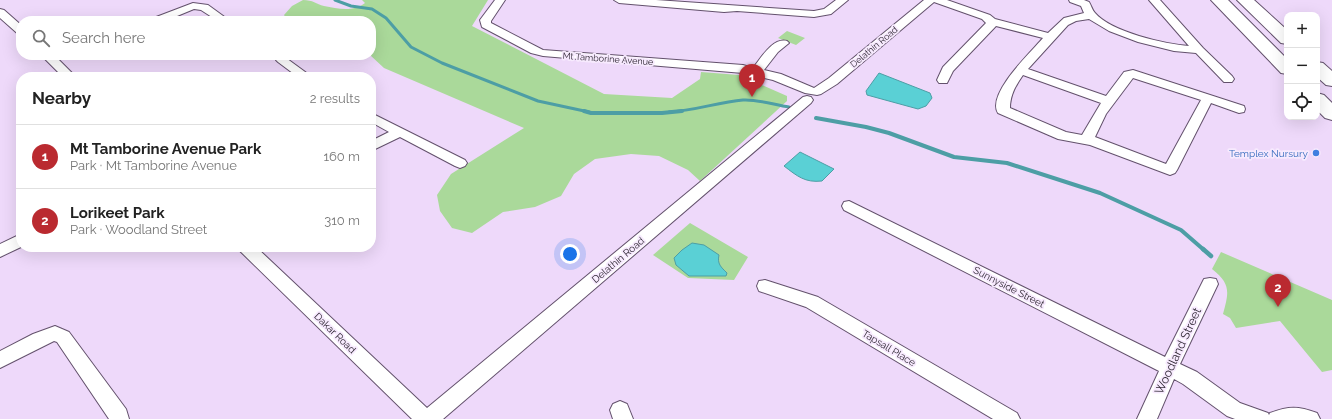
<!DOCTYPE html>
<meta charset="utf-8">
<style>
:root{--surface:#fff;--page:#f2f2f2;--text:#222;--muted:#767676;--line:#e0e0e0;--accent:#ba2a30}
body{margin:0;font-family:Raleway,sans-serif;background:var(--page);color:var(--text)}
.controls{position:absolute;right:12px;top:12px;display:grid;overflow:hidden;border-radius:8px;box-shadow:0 4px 16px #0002}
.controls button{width:36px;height:36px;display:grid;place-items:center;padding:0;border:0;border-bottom:1px solid var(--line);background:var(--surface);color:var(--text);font:20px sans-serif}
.you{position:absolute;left:570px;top:254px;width:14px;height:14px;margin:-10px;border:3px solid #fff;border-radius:50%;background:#1a73e8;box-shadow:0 0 0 6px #1a73e833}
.badge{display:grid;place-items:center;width:26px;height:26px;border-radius:50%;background:var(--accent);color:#fff;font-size:13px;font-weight:700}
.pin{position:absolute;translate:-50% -33px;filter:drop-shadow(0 1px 2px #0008)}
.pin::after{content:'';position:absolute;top:21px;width:14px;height:12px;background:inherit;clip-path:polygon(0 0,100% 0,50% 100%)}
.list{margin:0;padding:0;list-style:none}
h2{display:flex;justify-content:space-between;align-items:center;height:52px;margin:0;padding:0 16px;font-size:17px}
h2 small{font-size:13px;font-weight:400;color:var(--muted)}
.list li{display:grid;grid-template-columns:26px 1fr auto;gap:12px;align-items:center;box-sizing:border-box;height:64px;padding:0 16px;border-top:1px solid var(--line)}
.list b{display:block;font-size:15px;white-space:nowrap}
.list p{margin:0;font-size:13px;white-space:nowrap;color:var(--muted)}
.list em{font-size:13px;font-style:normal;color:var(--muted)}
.icon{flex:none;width:22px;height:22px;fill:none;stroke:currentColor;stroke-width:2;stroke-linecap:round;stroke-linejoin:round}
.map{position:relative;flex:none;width:1332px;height:419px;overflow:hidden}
.search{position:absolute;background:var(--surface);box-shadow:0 4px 16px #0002;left:16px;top:16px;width:360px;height:44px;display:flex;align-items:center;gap:10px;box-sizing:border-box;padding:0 14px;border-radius:16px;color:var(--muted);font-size:15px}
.panel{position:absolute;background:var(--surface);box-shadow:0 4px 16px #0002;left:16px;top:72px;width:360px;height:180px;border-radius:16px}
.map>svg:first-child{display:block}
</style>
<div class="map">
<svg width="1332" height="419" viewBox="0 0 1332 419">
<rect width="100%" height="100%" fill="#eed9fa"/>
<!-- green -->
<path fill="#aad99a" d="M303 0C313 0 316 4 324 6 338 9 354 12 365 3L362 0H488L472 26 604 94 672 98 700 79 701 72 739 75 787 96V101L700 181 688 170 659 156 631 154 595 159 574 174 561 196 535 207 503 212 472 233 452 228 440 211 437 195 451 174 524 128 384 68 370 55H371V21H288L284 15 292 6Z
M787 31 805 38 796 45 778 38Z
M690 223 748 257 734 280 688 278 653 255Z
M1221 252 1332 300V370L1322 372 1280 321 1236 328 1230 318 1223 314C1229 292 1231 284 1212 269Z"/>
<!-- water -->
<path fill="#5ad0d5" stroke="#4d9ea5" d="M879 73 930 93 932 98 926 106 918 109 867 95 866 91Z
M800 152 834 169 822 181C805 183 797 176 784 166Z
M692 243 704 245 719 255C717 264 721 267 727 273L726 276H689L676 265 674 258 682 250Z"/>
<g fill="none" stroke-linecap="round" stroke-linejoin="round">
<!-- stream-far2 -->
<path stroke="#4d9ea5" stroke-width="3" d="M335 0 351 6 372 9 386 18 411 47 442 63 538 101 589 112
M669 112C694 111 718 102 743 100 757 99 775 105 789 107"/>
<!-- stream-far1 -->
<path stroke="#4d9ea5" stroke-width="4" d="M584 111 591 113H662L682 111
M816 118 866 127 889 133 954 157 1007 163 1100 193 1181 230 1204 250"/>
<!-- stream -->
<path stroke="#4d9ea5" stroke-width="4.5" d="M1203 249 1211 256"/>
<!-- minor casing -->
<g stroke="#63516c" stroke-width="2">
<path id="minor" d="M495 0H505L491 21V23L543 50 743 65 753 68C761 58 773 37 787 41L789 43 778 52 764 70 781 74 814 88 829 78 924 0H947L990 15 995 19 1048 33 1064 18 1084 13 1081 6 1070 2 1069 0H1084L1089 2C1091 5 1092 10 1095 13 1111 32 1165 44 1189 46L1149 0H1160L1203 48 1232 76 1234 79 1232 82H1224L1196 53 1174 51 1138 42 1109 31 1089 19 1076 21 1068 25 1028 69 1106 96 1124 72 1133 70 1244 106 1245 109 1244 112 1239 113 1211 103 1177 170 1175 173 1170 175 1090 145 1058 139 998 113C986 94 1032 51 1043 38L996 26 953 71 947 83H939L937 80 943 67 986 23 982 19 934 2 837 84 821 94 817 95 805 93 773 80 743 73 543 56 531 53 482 27 480 20ZM1023 75 1101 103 1082 135 1066 132 1010 108C1010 95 1016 85 1023 75ZM1133 78 1201 100 1166 164 1095 137 1106 114Z
M614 0H656L814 11 824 9 836 0H848L831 14 814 17 737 11 724 12 619 3Z
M193 3 208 5 230 21H218L201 10 194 9 165 21H150L151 19Z
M0 9 4 10 21 25V34L17 33 0 18Z
M41 55H54L76 77H63Z
M282 56 286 58 312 77H298L278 62 276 60 278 58Z
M807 96 811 97 813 100 811 103 443 419H412L240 251 238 247H256L427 408 803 97Z
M371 113 465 160 467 163 465 166 460 168 455 166 400 137 371 151V141L389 132 371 122Z
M849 201 1165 357 1204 279 1210 278 1216 279 1218 284 1180 364 1197 372 1240 403 1268 413 1269 415 1270 413C1289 406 1298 406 1317 413L1320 419H1235L1227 416 1183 384 1174 379 1157 419H1137L1159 371 844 210 842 206 844 202Z
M21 234V247L0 257V244Z
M765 280 818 297 1017 413 1020 419H993L806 307 759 291 757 286 759 281Z
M55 326 69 332 126 409 129 419H109L57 342 54 341 0 368V351L33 334Z
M620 401 627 404 633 419H613L610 410 613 404Z"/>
</g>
<!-- trunk casing -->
<g stroke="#63516c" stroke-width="2">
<path id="trunk" d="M1211 0H1228L1287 59V74L1281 73Z
M1237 0H1254L1287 30V44L1281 43Z
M1317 62 1323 63 1332 71V86L1326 85 1317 77Z
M1317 93 1324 95 1332 103V120L1325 118 1317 110Z"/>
</g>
<!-- minor -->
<use href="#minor" fill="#fff" fill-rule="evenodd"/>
<!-- trunk -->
<use href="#trunk" fill="#fff" fill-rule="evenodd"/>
</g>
<!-- markers -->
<circle fill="#3f7fe0" stroke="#f7eafe" stroke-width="1.5" cx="1316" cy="153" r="4"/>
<g text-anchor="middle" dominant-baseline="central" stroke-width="3.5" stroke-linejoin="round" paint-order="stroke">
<!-- far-street labels -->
<g font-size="9" fill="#302834" stroke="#f7eafe">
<text transform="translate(874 47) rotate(-40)">Delathin Road</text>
<text transform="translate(608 59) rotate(4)">Mt Tamborine Avenue</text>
</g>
<!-- shop labels -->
<g font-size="10" fill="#366cbe" stroke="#f7eafe" text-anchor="end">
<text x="1308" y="153">Templex Nursury</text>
</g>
<!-- street labels -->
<g font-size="10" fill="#302834" stroke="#f7eafe">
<text transform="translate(618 260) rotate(-40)">Delathin Road</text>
<text transform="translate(1009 287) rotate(27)">Sunnyside Street</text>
<text transform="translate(335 333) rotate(44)">Dakar Road</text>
<text transform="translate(889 348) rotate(31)">Tapsall Place</text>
</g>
<!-- near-street labels -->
<g font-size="12" fill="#302834" stroke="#f7eafe">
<text transform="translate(1178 351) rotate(-65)">Woodland Street</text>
</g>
</g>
</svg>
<div class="controls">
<button>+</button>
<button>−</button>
<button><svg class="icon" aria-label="locate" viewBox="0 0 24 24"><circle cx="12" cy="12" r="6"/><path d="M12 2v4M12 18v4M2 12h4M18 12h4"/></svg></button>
</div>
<div class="you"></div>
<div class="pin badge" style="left:752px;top:97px">1</div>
<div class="pin badge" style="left:1278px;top:307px">2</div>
<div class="search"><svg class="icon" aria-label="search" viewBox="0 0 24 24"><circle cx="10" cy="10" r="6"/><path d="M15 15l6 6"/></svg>Search here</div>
<section class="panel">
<h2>Nearby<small>2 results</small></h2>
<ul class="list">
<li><span class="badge">1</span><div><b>Mt Tamborine Avenue Park</b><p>Park · Mt Tamborine Avenue</p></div><em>160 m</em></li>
<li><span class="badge">2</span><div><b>Lorikeet Park</b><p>Park · Woodland Street</p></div><em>310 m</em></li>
</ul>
</section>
</div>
